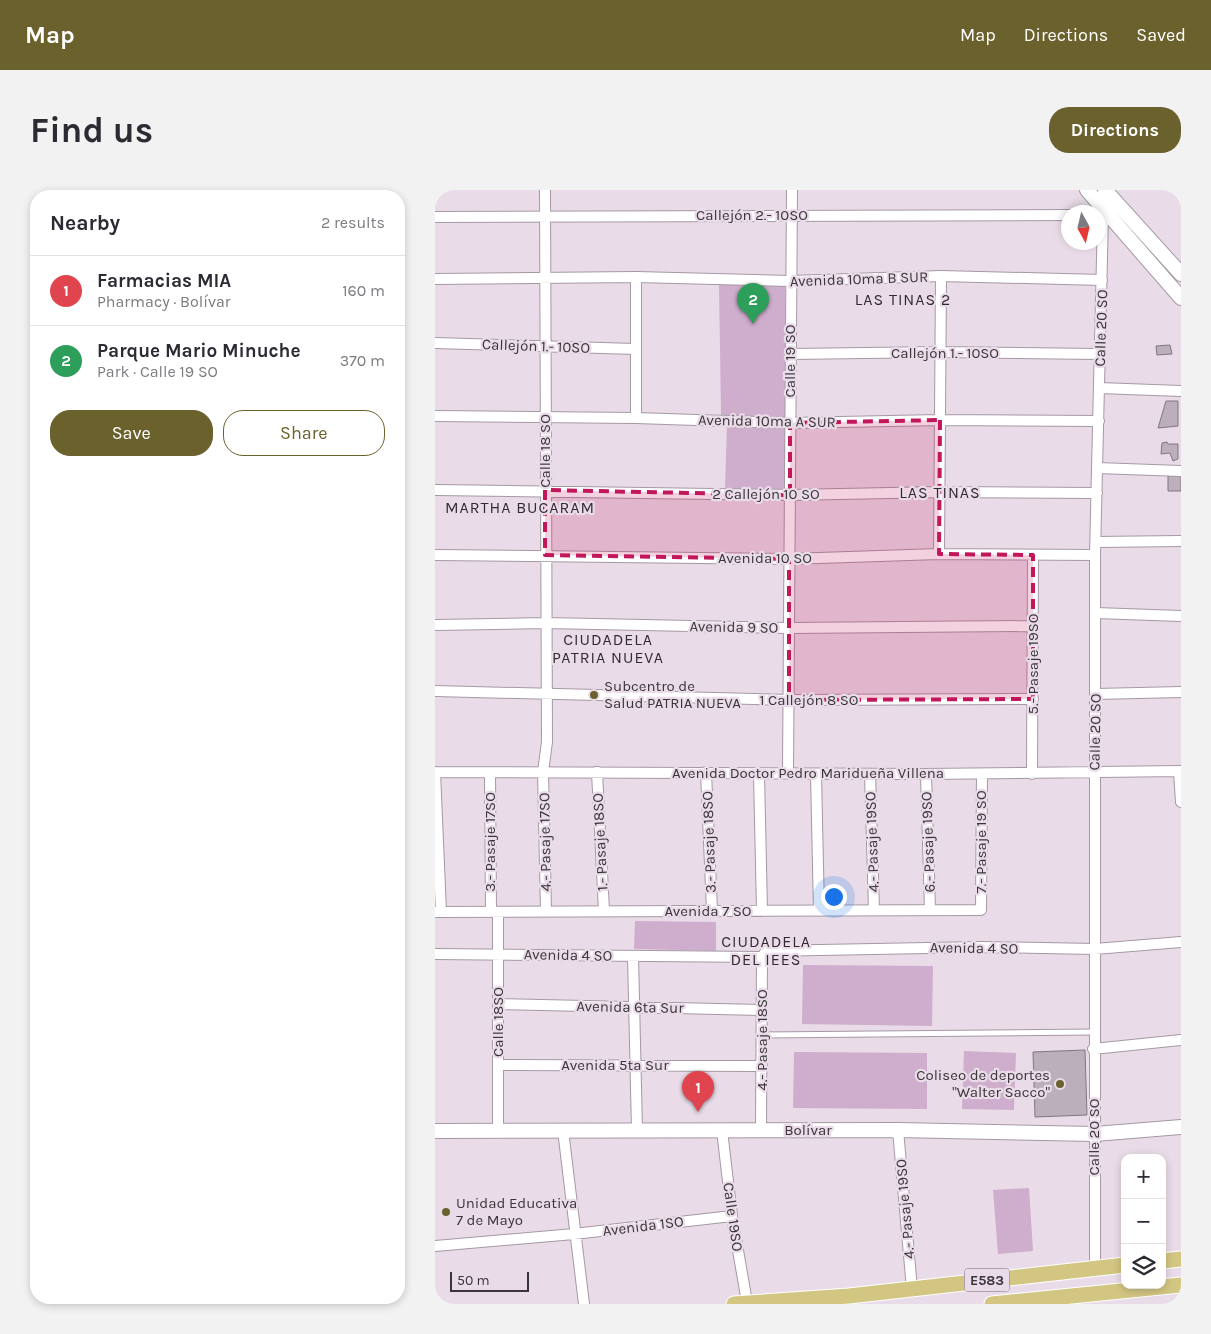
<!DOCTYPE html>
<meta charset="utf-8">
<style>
:root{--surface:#fff;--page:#f2f2f3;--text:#2b2b33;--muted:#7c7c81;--line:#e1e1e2;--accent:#6b612d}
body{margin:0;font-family:Karla,sans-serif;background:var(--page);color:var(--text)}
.controls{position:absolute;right:15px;bottom:15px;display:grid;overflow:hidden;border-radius:10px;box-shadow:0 2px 8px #0003}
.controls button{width:45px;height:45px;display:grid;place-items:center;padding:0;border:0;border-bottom:1px solid var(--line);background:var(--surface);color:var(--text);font:25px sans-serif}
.compass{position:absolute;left:626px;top:15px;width:45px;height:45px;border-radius:50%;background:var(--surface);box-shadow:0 2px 8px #0003;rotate:172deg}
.scale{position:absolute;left:15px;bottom:12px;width:79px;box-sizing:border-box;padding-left:5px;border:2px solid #3a3539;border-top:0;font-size:14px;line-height:18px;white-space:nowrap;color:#3a3539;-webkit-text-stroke:4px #e9dce8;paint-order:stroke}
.you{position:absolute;left:398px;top:706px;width:18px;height:18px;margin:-12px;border:4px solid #fff;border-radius:50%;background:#1a73e8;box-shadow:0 0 0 8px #1a73e833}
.badge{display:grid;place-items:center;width:32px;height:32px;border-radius:50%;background:var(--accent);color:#fff;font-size:16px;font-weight:700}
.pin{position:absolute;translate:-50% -41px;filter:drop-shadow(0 1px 2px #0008)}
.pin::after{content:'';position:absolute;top:26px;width:18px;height:15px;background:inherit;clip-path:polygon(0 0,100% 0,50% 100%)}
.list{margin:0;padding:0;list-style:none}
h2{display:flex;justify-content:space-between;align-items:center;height:65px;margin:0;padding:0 20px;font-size:21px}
h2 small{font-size:16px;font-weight:400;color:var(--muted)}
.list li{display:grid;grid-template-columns:32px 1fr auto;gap:15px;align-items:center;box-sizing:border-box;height:70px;padding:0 20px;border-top:1px solid var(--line)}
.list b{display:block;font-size:19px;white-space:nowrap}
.list p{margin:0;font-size:16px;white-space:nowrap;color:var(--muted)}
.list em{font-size:16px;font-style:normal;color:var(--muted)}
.actions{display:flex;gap:10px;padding:15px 20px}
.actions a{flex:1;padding:11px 0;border:1px solid var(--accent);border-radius:20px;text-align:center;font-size:18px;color:var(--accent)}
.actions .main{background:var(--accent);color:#fff}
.icon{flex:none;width:28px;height:28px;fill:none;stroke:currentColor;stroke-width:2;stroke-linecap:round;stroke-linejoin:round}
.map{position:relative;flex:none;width:746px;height:1114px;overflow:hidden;border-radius:20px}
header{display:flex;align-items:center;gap:30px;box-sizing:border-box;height:70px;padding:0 25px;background:var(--accent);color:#fff}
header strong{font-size:24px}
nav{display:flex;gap:28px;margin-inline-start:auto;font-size:18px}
.intro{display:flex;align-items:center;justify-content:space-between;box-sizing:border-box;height:120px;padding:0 30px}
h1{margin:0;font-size:35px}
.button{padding:12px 22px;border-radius:20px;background:var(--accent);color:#fff;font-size:18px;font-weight:700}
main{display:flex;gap:30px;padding:0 30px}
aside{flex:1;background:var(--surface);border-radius:20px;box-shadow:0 2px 8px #0003}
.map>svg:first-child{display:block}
</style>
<header>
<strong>Map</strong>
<nav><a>Map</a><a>Directions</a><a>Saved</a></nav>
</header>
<div class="intro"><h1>Find us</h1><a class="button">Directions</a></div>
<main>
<aside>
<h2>Nearby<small>2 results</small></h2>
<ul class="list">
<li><span class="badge" style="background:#e0444e">1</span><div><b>Farmacias MIA</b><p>Pharmacy · Bolívar</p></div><em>160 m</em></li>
<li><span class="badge" style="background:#2e9e5b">2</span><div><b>Parque Mario Minuche</b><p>Park · Calle 19 SO</p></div><em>370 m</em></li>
</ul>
<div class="actions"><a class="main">Save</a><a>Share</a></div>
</aside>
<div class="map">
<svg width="746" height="1114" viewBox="0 0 746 1114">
<rect width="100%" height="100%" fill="#e9dce8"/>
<!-- green -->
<path fill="#cfadcd" d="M284 95H350L351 228 286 225Z
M292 234 350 236V300H290Z
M200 731 281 732V761L199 759Z
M368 775 498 776 497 836 367 834Z
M529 861 581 863 579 920 527 919Z
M359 862 492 863V919L358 918Z
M594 998 598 1061 563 1064 558 1000Z"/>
<!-- building -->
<path fill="#bbafbb" stroke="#827681" d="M735 155 737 164 722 165 721 156Z
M731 211H743V236L723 238Z
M732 252 733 254H743V269L738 271 735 263 726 264 727 253Z
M746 284V301H733V286Z
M650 860 652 925 600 927 598 862Z"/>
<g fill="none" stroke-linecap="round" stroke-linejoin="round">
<!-- lane casing -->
<g stroke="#a599a4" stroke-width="7">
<path id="lane" d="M327 845 659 842"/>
</g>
<!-- street casing -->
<g stroke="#a599a4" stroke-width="12">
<path id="street" d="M110 0 112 552 108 582 111 721
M0 27 634 25
M0 89 201 87 355 91 506 86 667 90
M0 153 201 159
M355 164 506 162 665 164
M664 198 746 201
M0 226 201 228 355 233 505 230 664 231
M201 228V87
M662 278 746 281
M0 300 355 305 505 302 662 303
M661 352 746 351
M504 364 506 86
M0 365 354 369 504 364 660 365
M661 423 746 426
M0 435 111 433 354 438 598 436
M0 501 354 510 598 509
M661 504 746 502
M744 581 746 612
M0 582 491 584 746 581
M0 582 6 722
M162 582 169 721
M271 582 277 721
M353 582 357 0
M55 583 56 722
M324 584 327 721
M381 584 384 721
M435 584 439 720
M491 584 495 720
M597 584 598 365
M0 722 546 720 547 584
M63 722V942
M0 764 327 767
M198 766 202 941
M63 814 327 820
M658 859 746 850
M63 875 327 876
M128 940 149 1114
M287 940 297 1026 312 1112
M326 940 327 767 331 761 546 757 660 759 746 752
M463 940 477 1099
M0 1056 139 1044 297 1026
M660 1078V365L668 25 674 18"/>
</g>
<!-- secondary casing -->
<g stroke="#a599a4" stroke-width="16">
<path id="secondary" d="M652 0 746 108
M670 0 746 84
M0 941 463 940 660 944 746 937"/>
</g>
<!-- primary casing -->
<g stroke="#fff" stroke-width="17">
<path id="primary" d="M727 1071 746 1069
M299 1114 414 1106 690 1075
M557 1114 746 1095"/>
</g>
<!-- lane -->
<use href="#lane" stroke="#fff" stroke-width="5"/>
<!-- street -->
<use href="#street" stroke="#fff" stroke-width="10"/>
<!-- secondary -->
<use href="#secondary" stroke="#fff" stroke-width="14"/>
<!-- primary -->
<use href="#primary" stroke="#d3c682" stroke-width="15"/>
</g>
<!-- marked area -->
<path fill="#c2185b" fill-opacity="0.2" stroke="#c2185b" stroke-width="4" stroke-dasharray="10 6" stroke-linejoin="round" d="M505 230 504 364 598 365V509L354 510V369L110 365V300L355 305V233Z"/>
<!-- markers -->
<g fill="#6b612d" stroke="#e9dce8" stroke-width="2">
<circle cx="159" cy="505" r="5"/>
<circle cx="625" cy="894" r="5"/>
<circle cx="11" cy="1022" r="5"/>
</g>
<g text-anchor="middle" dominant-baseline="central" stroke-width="4.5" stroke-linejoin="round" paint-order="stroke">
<!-- shield labels -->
<rect fill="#e9dce8" stroke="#6e676e" stroke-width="1" x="529.5" y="1078.5" width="45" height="23" rx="4"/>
<g font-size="14" font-weight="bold" fill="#3a3539">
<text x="552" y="1090">E583</text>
</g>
<!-- street labels -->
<g font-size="15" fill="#3a3539" stroke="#e9dce8">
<text x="317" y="25">Callejón 2.- 10SO</text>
<text transform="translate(424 89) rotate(-2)">Avenida 10ma B SUR</text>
<text transform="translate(666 138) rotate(-88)">Calle 20 SO</text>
<text transform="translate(101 156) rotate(2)">Callejón 1.- 10SO</text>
<text x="510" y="163">Callejón 1.- 10SO</text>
<text transform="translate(355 171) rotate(-90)">Calle 19 SO</text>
<text transform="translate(332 231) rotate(1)">Avenida 10ma A SUR</text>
<text transform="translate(110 261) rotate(-90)">Calle 18 SO</text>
<text x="331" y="304">2 Callejón 10 SO</text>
<text x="330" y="368">Avenida 10 SO</text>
<text transform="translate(299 437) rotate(1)">Avenida 9 SO</text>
<text transform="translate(598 474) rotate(-90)">5.- Pasaje 19SO</text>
<text x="374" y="510">1 Callejón 8 SO</text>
<text transform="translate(660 542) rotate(-89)">Calle 20 SO</text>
<text x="373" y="583">Avenida Doctor Pedro Maridueña Villena</text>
<text transform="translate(55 652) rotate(-90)">3.- Pasaje 17SO</text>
<text transform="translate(110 652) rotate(-91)">4.- Pasaje 17SO</text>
<text transform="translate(165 652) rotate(-93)">1.- Pasaje 18SO</text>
<text transform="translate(274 652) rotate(-92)">3.- Pasaje 18SO</text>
<text transform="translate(437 652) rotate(-92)">4.- Pasaje 19SO</text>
<text transform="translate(493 652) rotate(-92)">6.- Pasaje 19SO</text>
<text transform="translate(546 652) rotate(-90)">7.- Pasaje 19 SO</text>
<text x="273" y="721">Avenida 7 SO</text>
<text transform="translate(539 758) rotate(1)">Avenida 4 SO</text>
<text transform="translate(133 765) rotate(1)">Avenida 4 SO</text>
<text transform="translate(195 817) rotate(1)">Avenida 6ta Sur</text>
<text transform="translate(63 832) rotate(-90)">Calle 18SO</text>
<text transform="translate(327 850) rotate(-90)">4.- Pasaje 18SO</text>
<text x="180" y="875">Avenida 5ta Sur</text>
<text x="373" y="940">Bolívar</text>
<text transform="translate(659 947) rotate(-90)">Calle 20 SO</text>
<text transform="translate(470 1019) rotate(-95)">4.- Pasaje 19S0</text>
<text transform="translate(298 1027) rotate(82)">Calle 19SO</text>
<text transform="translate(208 1036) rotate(-7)">Avenida 1SO</text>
</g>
<!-- poi labels -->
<g font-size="15" fill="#3a3539" stroke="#e9dce8" text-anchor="start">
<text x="169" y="496">Subcentro de<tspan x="169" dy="17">Salud PATRIA NUEVA</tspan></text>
<text x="615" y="885" text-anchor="end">Coliseo de deportes<tspan x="615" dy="17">"Walter Sacco"</tspan></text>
<text x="21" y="1013">Unidad Educativa<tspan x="21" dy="17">7 de Mayo</tspan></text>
</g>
<!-- neighbourhood labels -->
<g font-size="16" letter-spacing="1" fill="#332932" stroke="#e9dce8">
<text x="468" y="109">LAS TINAS 2</text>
<text x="505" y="302">LAS TINAS</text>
<text x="85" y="317">MARTHA BUCARAM</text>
<text x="173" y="449">CIUDADELA<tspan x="173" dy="18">PATRIA NUEVA</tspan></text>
<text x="331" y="751">CIUDADELA<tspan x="331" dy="18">DEL IEES</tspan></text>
</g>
</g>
</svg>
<div class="controls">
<button>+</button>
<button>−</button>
<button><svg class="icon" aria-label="layers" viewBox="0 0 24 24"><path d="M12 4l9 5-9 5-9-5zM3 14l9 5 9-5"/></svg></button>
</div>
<svg class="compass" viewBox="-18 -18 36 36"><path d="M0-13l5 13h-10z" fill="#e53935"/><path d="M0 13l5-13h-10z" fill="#7c7c81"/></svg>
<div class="scale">50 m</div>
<div class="you"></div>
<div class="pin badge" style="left:263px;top:922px;background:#e0444e">1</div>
<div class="pin badge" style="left:318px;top:134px;background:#2e9e5b">2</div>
</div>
</main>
